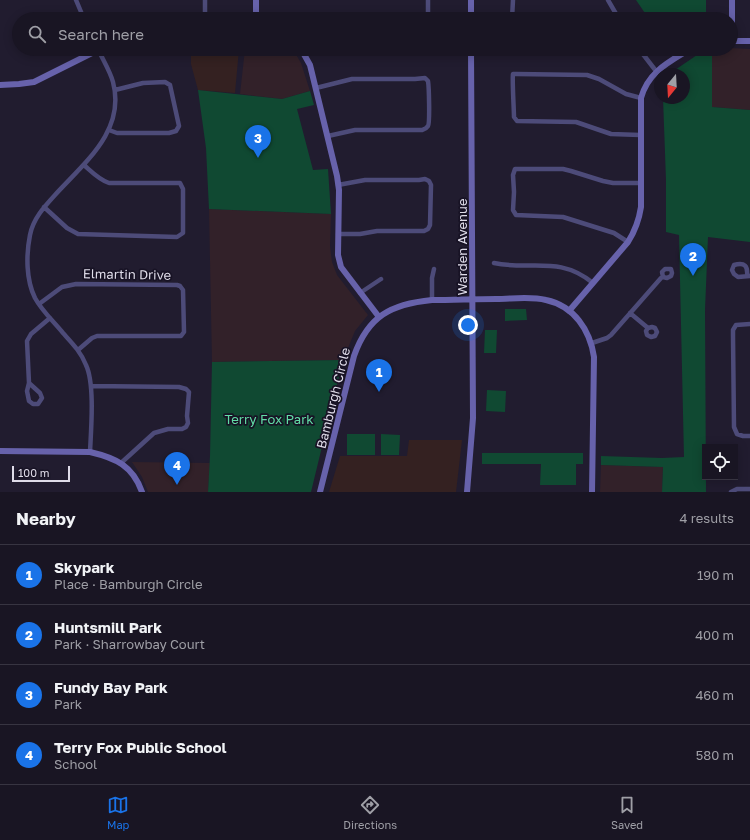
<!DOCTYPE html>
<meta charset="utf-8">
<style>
:root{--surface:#191523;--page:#262230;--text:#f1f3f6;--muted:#9f9fa6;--line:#373441;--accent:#1a73e8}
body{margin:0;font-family:"Golos Text",sans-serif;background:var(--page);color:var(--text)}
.controls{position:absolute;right:12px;bottom:12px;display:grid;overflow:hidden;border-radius:0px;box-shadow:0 2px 10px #0003}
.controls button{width:36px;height:36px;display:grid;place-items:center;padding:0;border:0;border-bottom:1px solid var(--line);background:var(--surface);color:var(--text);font:20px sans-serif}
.compass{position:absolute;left:654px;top:68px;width:36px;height:36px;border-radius:50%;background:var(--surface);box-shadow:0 2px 10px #0003;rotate:198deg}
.scale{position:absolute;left:12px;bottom:10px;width:58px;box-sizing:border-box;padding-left:4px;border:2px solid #dfdce9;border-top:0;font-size:11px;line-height:14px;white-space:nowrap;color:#dfdce9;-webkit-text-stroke:3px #181325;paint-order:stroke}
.you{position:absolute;left:468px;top:325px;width:14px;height:14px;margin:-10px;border:3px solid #fff;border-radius:50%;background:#1a73e8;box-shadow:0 0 0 6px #1a73e833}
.badge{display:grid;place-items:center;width:26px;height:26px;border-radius:50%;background:var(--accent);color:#fff;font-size:13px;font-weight:700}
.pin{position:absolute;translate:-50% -33px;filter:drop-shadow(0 1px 2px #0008)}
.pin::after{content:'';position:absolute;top:21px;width:14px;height:12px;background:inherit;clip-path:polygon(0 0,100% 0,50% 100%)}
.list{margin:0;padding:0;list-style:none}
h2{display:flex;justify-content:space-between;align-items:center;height:52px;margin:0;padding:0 16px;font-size:17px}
h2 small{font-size:13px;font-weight:400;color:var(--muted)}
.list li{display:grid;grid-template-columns:26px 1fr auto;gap:12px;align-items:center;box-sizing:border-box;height:60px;padding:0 16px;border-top:1px solid var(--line)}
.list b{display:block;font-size:15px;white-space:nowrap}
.list p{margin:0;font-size:13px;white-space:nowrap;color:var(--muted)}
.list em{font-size:13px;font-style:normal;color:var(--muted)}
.icon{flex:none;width:22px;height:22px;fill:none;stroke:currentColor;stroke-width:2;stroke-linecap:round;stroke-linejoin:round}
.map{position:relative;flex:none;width:750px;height:492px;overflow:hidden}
.search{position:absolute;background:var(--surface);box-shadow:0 2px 10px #0003;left:12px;right:12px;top:12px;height:44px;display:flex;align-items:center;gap:10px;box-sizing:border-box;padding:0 14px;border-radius:22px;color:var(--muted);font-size:15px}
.sheet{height:292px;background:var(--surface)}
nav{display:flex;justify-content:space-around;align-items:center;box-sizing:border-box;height:56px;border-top:1px solid var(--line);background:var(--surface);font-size:11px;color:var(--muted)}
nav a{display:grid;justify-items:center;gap:2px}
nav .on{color:var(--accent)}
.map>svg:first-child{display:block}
</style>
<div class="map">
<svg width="750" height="492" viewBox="0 0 750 492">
<rect width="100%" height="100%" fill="#211c2f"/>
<!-- commercial -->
<path fill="#342121" d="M191 49H239L235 93 198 90 191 64Z
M409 440H462L456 492H329L340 456H407Z"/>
<!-- education -->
<path fill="#322129" d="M731 48 750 49V110L712 107V50Z
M245 49H290L294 51 301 63 310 91 282 99 240 94Z
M209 209 331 214 330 246 332 262 337 275 368 315 355 331 343 360 212 362Z
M132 462 210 463 208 492H148L142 477Z
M601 465 663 467 662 492H600Z"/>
<!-- green -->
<path fill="#104932" d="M636 0H706V19H649Z
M712 50V107L750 110V242L708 237 705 310 706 492H662L663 467 601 465V456L662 458 684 457 679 235 666 232V180L663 98H684V74H669L697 55Z
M198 90 282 99 310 91 314 105 297 109 313 170 328 169 331 214 209 209 206 148Z
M505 309H526L527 320 505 321Z
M485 330H497L496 353H484Z
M343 360 311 492H208L210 456 212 362Z
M487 390 506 391 505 412 486 411Z
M347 434H375V455H347Z
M381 434 400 435 399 455H381Z
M482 453H583V464H576V485H540L541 464H482Z"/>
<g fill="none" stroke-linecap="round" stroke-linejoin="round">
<!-- street -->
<path stroke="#4d4b79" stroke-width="4.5" d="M76 0 84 19
M205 0V19
M428 0V19
M608 0 619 19
M512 19 513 0
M639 49 656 71
M316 88 352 79H415L425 78 428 81C429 87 430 123 428 126 426 129 425 129 422 130H355L328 136
M109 130 117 133H169L176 131 179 126 170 85 165 82 143 83 115 90
M640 135 611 134 576 122 517 121 514 117C514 111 512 78 513 74H516L587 75 599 79 626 94 641 98
M44 207 67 228 78 234 177 237 183 233V189L180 183H109C98 179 92 172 84 165
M338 234H360L377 231H424L428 229 430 225 431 185 429 181 425 179 419 180H365L338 185
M628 242 614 233 563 217 516 215 513 210 514 192 513 175 515 169H563L571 171 603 181 613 183H641
M494 263C531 271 559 255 593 283
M747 276C748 266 745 262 734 265L732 270 734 274 738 277 750 276
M360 293 381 279
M432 300V278L434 269
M39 304 62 287 76 284 177 285 180 286 183 290 184 332 181 336H97L92 338 78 350
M630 313 648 328 652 327 655 328 657 332 655 336 651 337 647 335 646 331 648 328
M750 324 736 325 733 330V336L734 427 737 434 743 436H750
M592 343 607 338 611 335 661 278 663 277 667 278 671 276 672 273 671 269H665L662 272 663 277
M29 383 40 393 42 398 38 404H33L29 401 27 391 29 383 27 341 31 334 50 318
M91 386 179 387 186 389 189 392 187 416 188 423 186 427 182 429H168L154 433 121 463
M90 452C91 430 95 384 86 365 81 352 72 343 63 333 54 322 42 311 35 298 26 280 26 255 30 235 33 219 44 207 55 195 84 163 126 131 113 82 110 71 103 60 98 49
M731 492 737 489H750"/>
<!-- secondary -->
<path stroke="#6762ab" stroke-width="6" d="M256 0V19
M471 0V19
M732 0V41
M731 41H750
M301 49 310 65 337 176 339 190 338 255 341 267 379 317
M0 85 19 84 34 82 100 49
M569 311 628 242C635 231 639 220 641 207V98C648 72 669 62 690 49
M0 451 90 452C116 458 133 466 142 492
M320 492 354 356C368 316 391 304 432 300 453 300 475 299 496 299 512 299 530 296 546 300 574 306 590 330 594 357L592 492
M467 492 473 418 471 49"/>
</g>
<g text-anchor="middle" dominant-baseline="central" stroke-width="3.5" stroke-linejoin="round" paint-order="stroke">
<!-- street labels -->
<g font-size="13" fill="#dfdce9" stroke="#181325">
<text transform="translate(462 247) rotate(-90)">Warden Avenue</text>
<text transform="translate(127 274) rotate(1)">Elmartin Drive</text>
<text transform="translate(333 398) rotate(-76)">Bamburgh Circle</text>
</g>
<!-- park labels -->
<g font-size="13" fill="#62dca6" stroke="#181325">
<text x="269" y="419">Terry Fox Park</text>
</g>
</g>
</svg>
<div class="controls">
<button><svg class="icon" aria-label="locate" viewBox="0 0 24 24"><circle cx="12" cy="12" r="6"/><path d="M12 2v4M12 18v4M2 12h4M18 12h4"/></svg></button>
</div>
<svg class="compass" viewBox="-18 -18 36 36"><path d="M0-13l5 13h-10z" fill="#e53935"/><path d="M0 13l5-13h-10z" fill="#9f9fa6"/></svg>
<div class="scale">100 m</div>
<div class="you"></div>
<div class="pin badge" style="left:379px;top:392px">1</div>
<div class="pin badge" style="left:693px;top:276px">2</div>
<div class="pin badge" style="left:258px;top:158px">3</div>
<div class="pin badge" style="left:177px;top:485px">4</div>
<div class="search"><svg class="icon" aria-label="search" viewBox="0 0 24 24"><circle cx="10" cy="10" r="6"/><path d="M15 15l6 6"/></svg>Search here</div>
</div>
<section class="sheet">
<h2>Nearby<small>4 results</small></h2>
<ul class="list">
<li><span class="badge">1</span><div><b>Skypark</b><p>Place · Bamburgh Circle</p></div><em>190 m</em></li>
<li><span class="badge">2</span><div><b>Huntsmill Park</b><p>Park · Sharrowbay Court</p></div><em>400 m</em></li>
<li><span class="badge">3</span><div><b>Fundy Bay Park</b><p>Park</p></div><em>460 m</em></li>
<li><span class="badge">4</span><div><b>Terry Fox Public School</b><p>School</p></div><em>580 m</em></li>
</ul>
</section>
<nav>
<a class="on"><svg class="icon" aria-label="map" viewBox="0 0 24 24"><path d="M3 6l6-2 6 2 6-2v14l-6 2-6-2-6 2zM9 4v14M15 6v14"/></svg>Map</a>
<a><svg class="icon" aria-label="directions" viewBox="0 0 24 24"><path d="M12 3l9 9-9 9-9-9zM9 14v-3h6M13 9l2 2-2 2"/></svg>Directions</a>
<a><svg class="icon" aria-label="saved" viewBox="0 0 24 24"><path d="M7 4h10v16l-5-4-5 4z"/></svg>Saved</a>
</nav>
